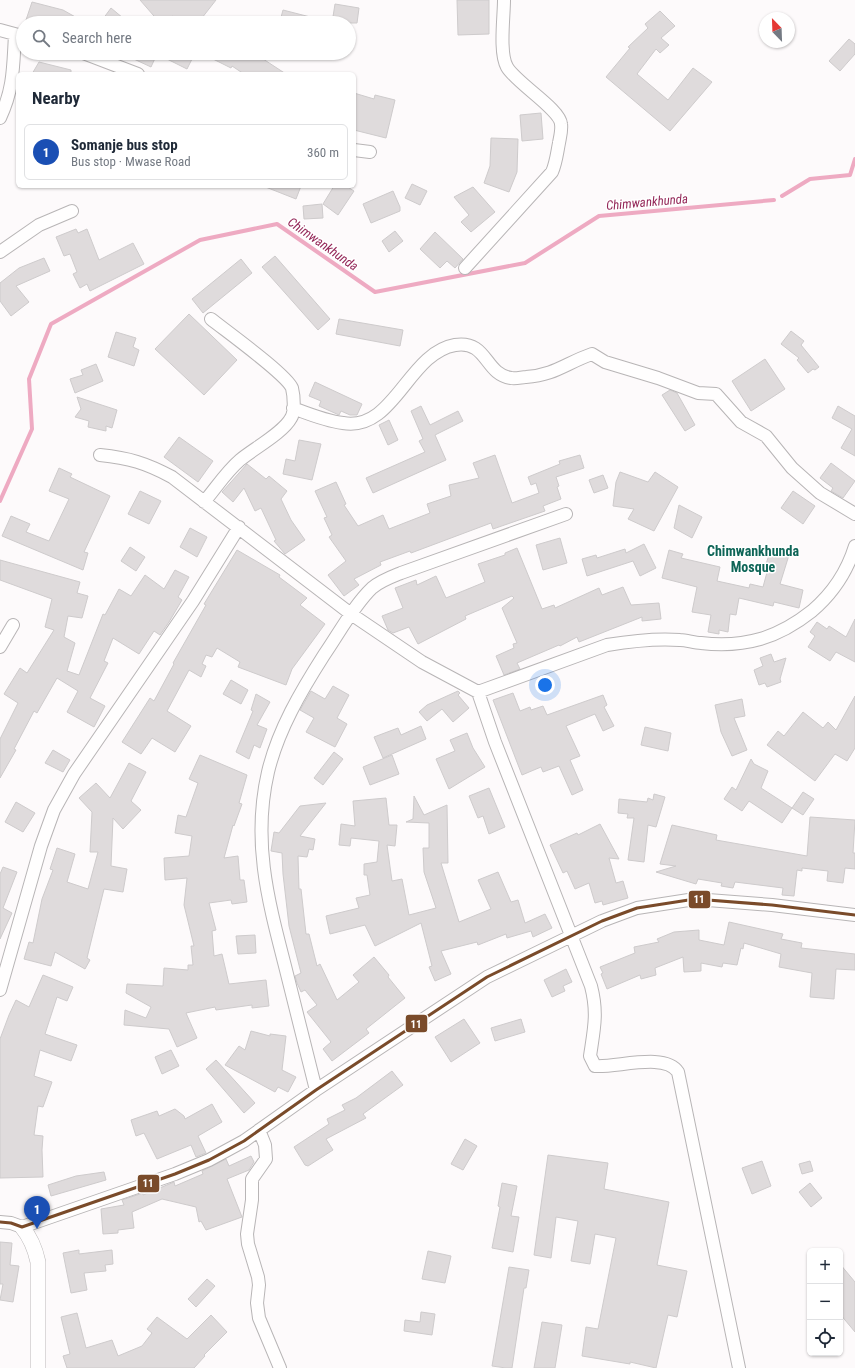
<!DOCTYPE html>
<meta charset="utf-8">
<style>
:root{--surface:#fff;--page:#f6f6f7;--text:#1f2937;--muted:#747a83;--line:#e0e1e3;--accent:#6d686a}
body{margin:0;font-family:"Roboto Condensed",sans-serif;background:var(--page);color:var(--text)}
.controls{position:absolute;right:12px;bottom:12px;display:grid;overflow:hidden;border-radius:6px;box-shadow:0 1px 3px #0004}
.controls button{width:36px;height:36px;display:grid;place-items:center;padding:0;border:0;border-bottom:1px solid var(--line);background:var(--surface);color:var(--text);font:20px sans-serif}
.compass{position:absolute;left:759px;top:12px;width:36px;height:36px;border-radius:50%;background:var(--surface);box-shadow:0 1px 3px #0004;rotate:337deg}
.you{position:absolute;left:545px;top:685px;width:14px;height:14px;margin:-10px;border:3px solid #fff;border-radius:50%;background:#1a73e8;box-shadow:0 0 0 6px #1a73e833}
.badge{display:grid;place-items:center;width:26px;height:26px;border-radius:50%;background:var(--accent);color:#fff;font-size:13px;font-weight:700}
.pin{position:absolute;translate:-50% -33px;filter:drop-shadow(0 1px 2px #0008)}
.pin::after{content:'';position:absolute;top:21px;width:14px;height:12px;background:inherit;clip-path:polygon(0 0,100% 0,50% 100%)}
.list{margin:0;padding:0;list-style:none}
h2{display:flex;justify-content:space-between;align-items:center;height:52px;margin:0;padding:0 16px;font-size:17px}
h2 small{font-size:13px;font-weight:400;color:var(--muted)}
.list li{display:grid;grid-template-columns:26px 1fr auto;gap:12px;align-items:center;box-sizing:border-box;height:56px;margin:0 8px 8px;padding:0 8px;border:1px solid var(--line);border-radius:6px}
.list b{display:block;font-size:15px;white-space:nowrap}
.list p{margin:0;font-size:13px;white-space:nowrap;color:var(--muted)}
.list em{font-size:13px;font-style:normal;color:var(--muted)}
.icon{flex:none;width:22px;height:22px;fill:none;stroke:currentColor;stroke-width:2;stroke-linecap:round;stroke-linejoin:round}
.map{position:relative;flex:none;width:855px;height:1368px;overflow:hidden}
.search{position:absolute;background:var(--surface);box-shadow:0 1px 3px #0004;left:16px;top:16px;width:340px;height:44px;display:flex;align-items:center;gap:10px;box-sizing:border-box;padding:0 14px;border-radius:22px;color:var(--muted);font-size:15px}
.panel{position:absolute;background:var(--surface);box-shadow:0 1px 3px #0004;left:16px;top:72px;width:340px;height:116px;border-radius:6px}
.map>svg:first-child{display:block}
</style>
<div class="map">
<svg width="855" height="1368" viewBox="0 0 855 1368">
<rect width="100%" height="100%" fill="#fdfafb"/>
<g fill="none" stroke-linecap="round" stroke-linejoin="round">
<!-- stream -->
<path stroke="#eeaac2" stroke-width="4" d="M782 196 810 179 850 175 855 159
M0 501 32 429 29 379 51 324 200 240 277 224 375 292 525 263 599 216 774 200"/>
</g>
<!-- building -->
<path fill="#dfdbdc" stroke="#cecbcc" d="M140 0H216L198 23H184L172 16 166 23H160Z
M457 0H489V34L458 35Z
M32 2 63 10 86 23H25Z
M335 4 359 8 357 23H332Z
M111 8 129 23H100Z
M283 10 318 19V23H289L280 21Z
M660 11 675 26 661 38 669 45 660 53 656 49 637 74 668 100 693 68 712 82 670 131 606 77 630 48 628 47 648 28 645 24Z
M849 39 855 44V54L840 71 829 61Z
M121 53H195L187 69 157 54 151 67Z
M201 53H254L286 74H244L232 66 231 68Z
M39 62 71 70V74H32Z
M354 93 374 99 375 95 395 100 386 138 354 130Z
M541 113 543 139 522 141 520 115Z
M491 138 518 139 517 172 509 192 484 183 490 166Z
M412 184 427 191 420 205 405 198Z
M263 186H301L296 199Z
M334 186H346L354 191 338 215 323 204Z
M473 187 495 212 471 232 461 222 469 215 454 197Z
M393 191 400 207V211L371 223 363 204Z
M322 204 323 218 304 219 303 206Z
M76 229 78 233 87 229 99 260 133 243 144 264 90 291 87 284 80 288 73 274 77 272 70 254 64 256 56 237Z
M395 231 403 241 389 252 382 241Z
M435 232 463 259 455 268 447 261 440 268 420 249Z
M275 256 330 319 318 330 262 267Z
M44 258 50 271 16 286 29 302 11 316 0 301V283L19 268Z
M241 259 252 273 203 313 192 299Z
M189 314 237 360 204 395 155 349Z
M339 319 403 330 400 346 336 334Z
M791 331 804 341 801 345 819 367 815 370 813 369 808 373 797 360 799 358 781 344Z
M116 332 136 338 133 347 139 350 134 366 108 357Z
M765 359 785 389 751 411 732 381Z
M96 364 103 381 75 393 70 379 83 375 81 370Z
M315 382 362 404 357 415H350L341 411 339 415 319 406 321 401 309 396Z
M670 390 677 393 695 425 685 431 662 395Z
M77 397 117 410 112 428 106 426V431L88 427 89 421 75 417 81 409Z
M421 406 430 425 458 411 463 421 435 435 446 460 373 493 366 478 425 452 419 441 423 439 411 411Z
M838 406 855 416V456L841 448 852 429 832 418Z
M389 420 398 440 388 445 379 425Z
M179 437 213 461 198 482 164 457Z
M299 440 321 444 312 480 283 474 286 459 295 461Z
M495 455 512 503 539 493 536 483 531 485 528 477 560 464 559 461 580 455 584 468 556 477 559 486 557 487 561 499 543 506 545 511 493 529 491 523 411 553 410 551 380 562 381 565 354 579 359 585 344 596 328 575 346 561 329 537 332 535 324 518 327 517 315 491 336 482 346 504 344 505 358 526 383 515 389 529 430 513 427 504 451 496 449 485 479 478 473 463Z
M831 463 855 481 843 498 831 491 833 488 820 478Z
M247 464 266 479 269 476 287 491 281 499 291 520 305 540 285 554 274 541 276 540 261 508 255 511 244 488 233 502 222 492Z
M59 468 72 474 70 477 110 496 84 552 88 553 83 570 2 536 11 516 30 524 26 532 49 541 69 499 49 491Z
M620 472 648 482 655 472 678 487 654 531 628 519 634 509 613 506 616 482Z
M603 475 608 488 594 493 589 480Z
M140 491 161 501 149 524 128 514Z
M793 491 815 506 803 524 781 508Z
M679 505 702 517 692 538 674 528Z
M190 528 207 537 197 557 180 547Z
M560 538 567 563 543 570 536 545Z
M644 544 656 568 640 576 633 561 587 576 582 559 596 555 597 558 625 549 626 553Z
M130 547 145 557 136 571 121 561Z
M517 548 542 609 554 605 555 608 599 588 602 595 623 587 631 605 659 603 661 619 642 621V617L579 642 577 637 560 646 559 645 517 663 520 669 504 675 496 656 514 648 513 644 517 643 502 608 514 598 512 596 465 616 466 619 418 644 409 627 393 633 388 630 382 616 403 608 395 588 416 580 417 585 436 576 446 598 485 582 478 564 505 555V553Z
M771 549 789 555 780 584 803 590 799 608 774 602 773 606 739 598 736 615 730 614 728 632 719 630V634L708 632 711 615 692 612 697 587 662 578 669 550 683 554 681 558 720 567 717 581 749 588 750 584 763 587 769 565 766 564Z
M237 550 280 575 279 577 307 598 300 605 325 624 292 669 286 685 238 667 240 662 217 648 212 657 206 655 202 664 206 666 201 677 189 670 167 711 191 726 175 752 152 738 141 754 122 742 150 698 154 701 174 664 173 663 206 605 204 604Z
M0 560 80 582 77 593 88 596 82 618 68 616 64 637 75 643 67 671 79 675 103 614 105 615 119 589 131 596 145 575 164 589 175 570 189 577 178 597 182 600 169 622 160 635 154 631 139 654 113 638 104 661 108 663 90 698 105 706 94 727 67 712 78 691 57 678 37 713 34 711 14 749 16 750 0 778V739L18 703 4 694 20 668 27 673 54 630 45 627 52 599 0 580Z
M855 619V662L836 652 830 661 808 647 815 636 810 632 817 622 827 629 829 626 846 637Z
M771 654 774 662 786 658 780 679 781 682 767 687 765 683 759 685 754 670 763 666 760 658Z
M231 680 248 690 241 704 223 694Z
M333 686 349 695 337 718 347 724 335 747 306 732 314 718 300 710 311 691 325 699Z
M458 691 460 693 458 695 469 708 453 722 442 709 427 721 419 712 427 705Z
M513 693 520 711 530 707 531 710 543 706 547 715 603 695 607 705 604 707 614 726 603 731 595 714 566 726 580 756 570 760 583 790 572 795 559 766 543 772 541 767 522 775 493 700Z
M256 694 270 702 257 725 267 729 260 748 254 745 249 759 236 752 253 711 251 710Z
M855 696V748L847 761 835 754 815 781 767 745 778 731 784 736 803 712 823 728 828 722 836 730Z
M742 699 745 716 734 718 747 750 732 756 721 732 715 705Z
M421 726 426 739 383 758 374 737 398 728 401 735Z
M645 727 671 733 668 751 641 745Z
M467 733 473 748 485 767 449 789 436 759 455 751 450 740Z
M53 750 70 760 63 772 45 763Z
M334 752 343 759 323 785 314 778Z
M200 755 247 775 239 803 242 804 234 826 233 825 224 858 238 856 240 880H244L247 902 232 904 231 900 209 903 216 930 212 931 214 956 222 954 229 984 266 980 269 1006 252 1008V1005L216 1010 215 1007 186 1013 197 1038 177 1047 169 1029 124 1025 125 1010 146 1018 151 1007 126 993 127 984 163 986 164 968 188 970V965H193L191 946H194L184 905 187 878 165 880 164 858 189 856 192 836 175 833 178 815 186 817 198 783 189 779Z
M392 755 399 774 370 785 363 767Z
M751 759 754 764 768 771 761 788 792 808 782 823 749 801 742 811 724 799 732 787 736 790Z
M129 763 146 772 131 801 141 810 123 829 113 818 111 866 127 869 123 892 104 889 87 958 90 960 85 969 55 952 51 966 24 959 29 942 33 943 42 899 53 870 50 869 57 848 75 854 67 882 88 889 98 852H90L92 812 79 798 96 783 110 798Z
M489 788 505 827 489 834 483 816 478 818 469 796Z
M803 792 814 799 803 815 792 808Z
M654 794 665 797 656 827 648 825 644 862 628 860 634 818H627L628 814 618 813 619 799 647 802 648 798 653 800Z
M414 796 424 815 447 805 448 863H441L459 922 491 909 478 880 498 872 511 902 518 900 525 923 545 914 552 928 533 937 531 931 507 938 506 934 478 945 477 942 441 951 451 974 435 981 429 967 432 966 421 923 375 946 365 925 330 934 326 916 359 908 356 898 370 895 367 875H364V864L377 862 379 841 351 838 350 846 339 845 341 824 355 826 353 801 386 798 389 825H397L395 846 387 845 392 881 402 879 409 915 436 908 424 872 423 848H429V823L406 822 413 819Z
M16 802 35 813 23 832 5 822Z
M326 803 300 836 315 839 313 850 309 849 307 857 298 856 299 889H301L306 934H309L317 966 320 964 337 1000 359 982 353 975 374 957 389 975 388 977 405 998 366 1029 369 1033 332 1061 323 1049 331 1042 307 1012 317 1005 305 990 301 992 297 983 295 976 301 973 289 926 283 874 282 853 271 851 274 832 279 833 300 806Z
M810 817 855 820 853 853H855V869L845 868 843 883 827 881 828 871 802 868V871L797 870 794 896 782 895 783 888 735 882 733 888 721 886 722 883 698 879 696 884 656 872 676 866 660 864 672 825 717 835 716 840 807 856Z
M600 824 619 859 609 858 616 883 623 881 628 898 603 905 602 901 595 903 589 883 575 889 567 871 563 873 550 845 577 833 578 835Z
M3 867 17 872 3 908 12 913 0 939V874Z
M729 922 783 934 781 939 802 943 801 948 855 954V970L836 969 834 999 810 997 812 973 779 967 781 954 744 943 743 949 741 948 737 965 723 963 722 967 701 963V971L684 972 683 957 655 968 656 975 641 979 640 975 607 989 601 974 603 973 600 967 635 953 634 947 659 942 657 939 674 932 699 930V940L724 945Z
M255 935 256 953 238 954 236 936Z
M566 969 572 982 563 986 565 991 552 997 544 980Z
M43 975 73 987 67 1001 57 997 45 1034 77 1045 71 1061 40 1050 34 1076 52 1082 43 1107 38 1106 34 1135 43 1136 42 1150 43 1177 0 1178V1039L9 1015 16 1000 29 1007Z
M464 1019 480 1043 451 1062 435 1037Z
M521 1019 525 1032 495 1041 491 1028Z
M251 1031 270 1036V1034L286 1036 282 1070 296 1077 288 1092 278 1087 275 1092 225 1065 239 1046 245 1050Z
M171 1050 179 1066 162 1074 155 1057Z
M216 1060 255 1103 244 1113 206 1069Z
M392 1071 403 1085 363 1114 366 1118 326 1139 333 1150 308 1166 305 1165 294 1147 329 1124 327 1119 345 1110 342 1105 356 1098Z
M212 1104 222 1122 198 1136 206 1153 196 1157 191 1145 157 1159 144 1133 136 1136 131 1120 157 1111 159 1116 175 1109 184 1116 185 1119Z
M465 1139 477 1146 463 1170 451 1164Z
M548 1155 608 1163 604 1189 669 1202 657 1265 687 1271 677 1317 668 1315 656 1368 630 1362V1364L582 1356 586 1327 598 1329 616 1238 595 1234 590 1264 571 1261 578 1221 556 1217 551 1258 534 1255Z
M251 1156 254 1162 249 1170 227 1179 242 1217 206 1230 201 1221 199 1222 196 1207 162 1199 132 1212 134 1228 118 1230V1233L103 1234 101 1209 124 1205 122 1200 143 1193V1195L174 1182 175 1186 203 1174 202 1171 226 1159 229 1166Z
M762 1161 771 1186 752 1194 742 1168Z
M810 1161 813 1171 802 1174 799 1164Z
M104 1172 106 1180 51 1196 48 1185 76 1176Z
M502 1183 517 1186 511 1216 519 1217 513 1252 492 1248 500 1207 498 1206Z
M810 1183 822 1198 811 1207 799 1192Z
M0 1242 12 1243 10 1265 19 1266 13 1302 0 1300 3 1284H0Z
M79 1250V1254L112 1250 113 1264 105 1265 106 1271 84 1273 87 1290 71 1293 63 1253Z
M428 1251 451 1256 445 1283 422 1279Z
M840 1264 855 1282V1332L840 1314Z
M509 1267 529 1270 526 1288H524L512 1368H506L492 1366Z
M207 1279 215 1286 196 1307 188 1299Z
M421 1312 435 1314 432 1335 404 1331 405 1320 420 1322Z
M77 1313 86 1348 112 1340 118 1356 142 1346 152 1333 147 1329 157 1317 187 1339 211 1315 227 1332 204 1355 205 1356 194 1368H67L63 1356 70 1354 61 1317Z
M542 1322 562 1325 555 1368H534Z"/>
<g fill="none" stroke-linecap="round" stroke-linejoin="round">
<!-- minor casing -->
<g stroke="#b8b5b6" stroke-width="14">
<path id="minor" d="M0 30 22 36
M83 53 138 74
M0 118C14 88 13 67 15 35
M354 150 370 152
M0 252 39 225 72 211
M465 268 552 172C556 163 557 153 559 143 560 137 562 130 561 124 560 109 516 83 507 67 499 53 504 17 504 0
M293 408C309 414 326 421 343 423 394 432 408 353 455 345 488 340 484 374 511 378 516 379 522 377 526 377 555 375 566 363 592 354L605 362 658 378 698 393 716 394 741 422 766 436 792 468 820 493 855 514
M100 455C129 458 146 463 172 477L351 614 422 662 478 692 495 742 591 986C598 1013 594 1029 590 1056L595 1066C616 1068 665 1052 678 1072L739 1368
M204 502C216 488 226 472 240 460 253 449 283 433 291 418 295 412 294 396 292 388 286 374 226 331 211 319
M0 647 13 625
M478 692 607 645C631 641 656 638 680 640 687 640 694 643 701 643 745 648 778 638 812 611 833 593 847 572 855 546
M0 990 41 846 54 810 74 774 193 601 239 527
M316 1090C306 1049 295 1007 285 966 268 900 252 841 268 772 278 730 301 691 324 655 338 635 354 605 372 588 380 581 391 577 401 573L566 514
M259 1130 265 1145 266 1159 252 1179V1200L247 1234 248 1244 258 1277 259 1285 257 1303 259 1318 280 1368
M0 1222 11 1223 22 1227 175 1174 209 1160 244 1141 316 1090 487 977 602 921 637 908 695 899 772 905 855 915"/>
</g>
<!-- tertiary casing -->
<g stroke="#b8b5b6" stroke-width="16">
<path id="tertiary" d="M22 1227C31 1238 35 1248 38 1262V1368"/>
</g>
<!-- minor -->
<use href="#minor" stroke="#fffefe" stroke-width="12"/>
<!-- tertiary -->
<use href="#tertiary" stroke="#fffefe" stroke-width="15"/>
<!-- bus-1 casing -->
<g stroke="#fff" stroke-width="6">
<path id="bus-1" d="M0 1222 11 1223 22 1227 175 1174 209 1160 244 1141 316 1090 487 977 602 921 637 908 695 899 772 905 855 915"/>
</g>
<!-- bus-1 -->
<use href="#bus-1" stroke="#7a4b2a" stroke-width="3"/>
</g>
<g text-anchor="middle" dominant-baseline="central" stroke-width="3" stroke-linejoin="round" paint-order="stroke">
<!-- water labels -->
<g font-size="13" font-style="italic" fill="#942758" stroke="#fff">
<text transform="translate(647 202) rotate(-5)">Chimwankhunda</text>
<text transform="translate(323 244) rotate(35)">Chimwankhunda</text>
</g>
<!-- quarter labels -->
<g font-size="14" font-weight="bold" fill="#0e6557" stroke="#fff">
<text x="753" y="551">Chimwankhunda<tspan x="753" dy="16">Mosque</tspan></text>
</g>
</g>
<g stroke="#fff" stroke-width="1.5">
<rect x="688" y="890" width="23" height="19" rx="4" fill="#7a4b2a"/>
<rect x="405" y="1014" width="23" height="19" rx="4" fill="#7a4b2a"/>
<rect x="137" y="1174" width="23" height="19" rx="4" fill="#7a4b2a"/>
</g>
<g font-size="11" text-anchor="middle" font-weight="bold" fill="#fff">
<text x="699" y="903">11</text>
<text x="416" y="1028">11</text>
<text x="148" y="1187">11</text>
</g>
</svg>
<div class="controls">
<button>+</button>
<button>−</button>
<button><svg class="icon" aria-label="locate" viewBox="0 0 24 24"><circle cx="12" cy="12" r="6"/><path d="M12 2v4M12 18v4M2 12h4M18 12h4"/></svg></button>
</div>
<svg class="compass" viewBox="-18 -18 36 36"><path d="M0-13l5 13h-10z" fill="#e53935"/><path d="M0 13l5-13h-10z" fill="#747a83"/></svg>
<div class="you"></div>
<div class="pin badge" style="left:37px;top:1229px;background:#1a4fb4">1</div>
<div class="search"><svg class="icon" aria-label="search" viewBox="0 0 24 24"><circle cx="10" cy="10" r="6"/><path d="M15 15l6 6"/></svg>Search here</div>
<section class="panel">
<h2>Nearby<small></small></h2>
<ul class="list">
<li><span class="badge" style="background:#1a4fb4">1</span><div><b>Somanje bus stop</b><p>Bus stop · Mwase Road</p></div><em>360 m</em></li>
</ul>
</section>
</div>
